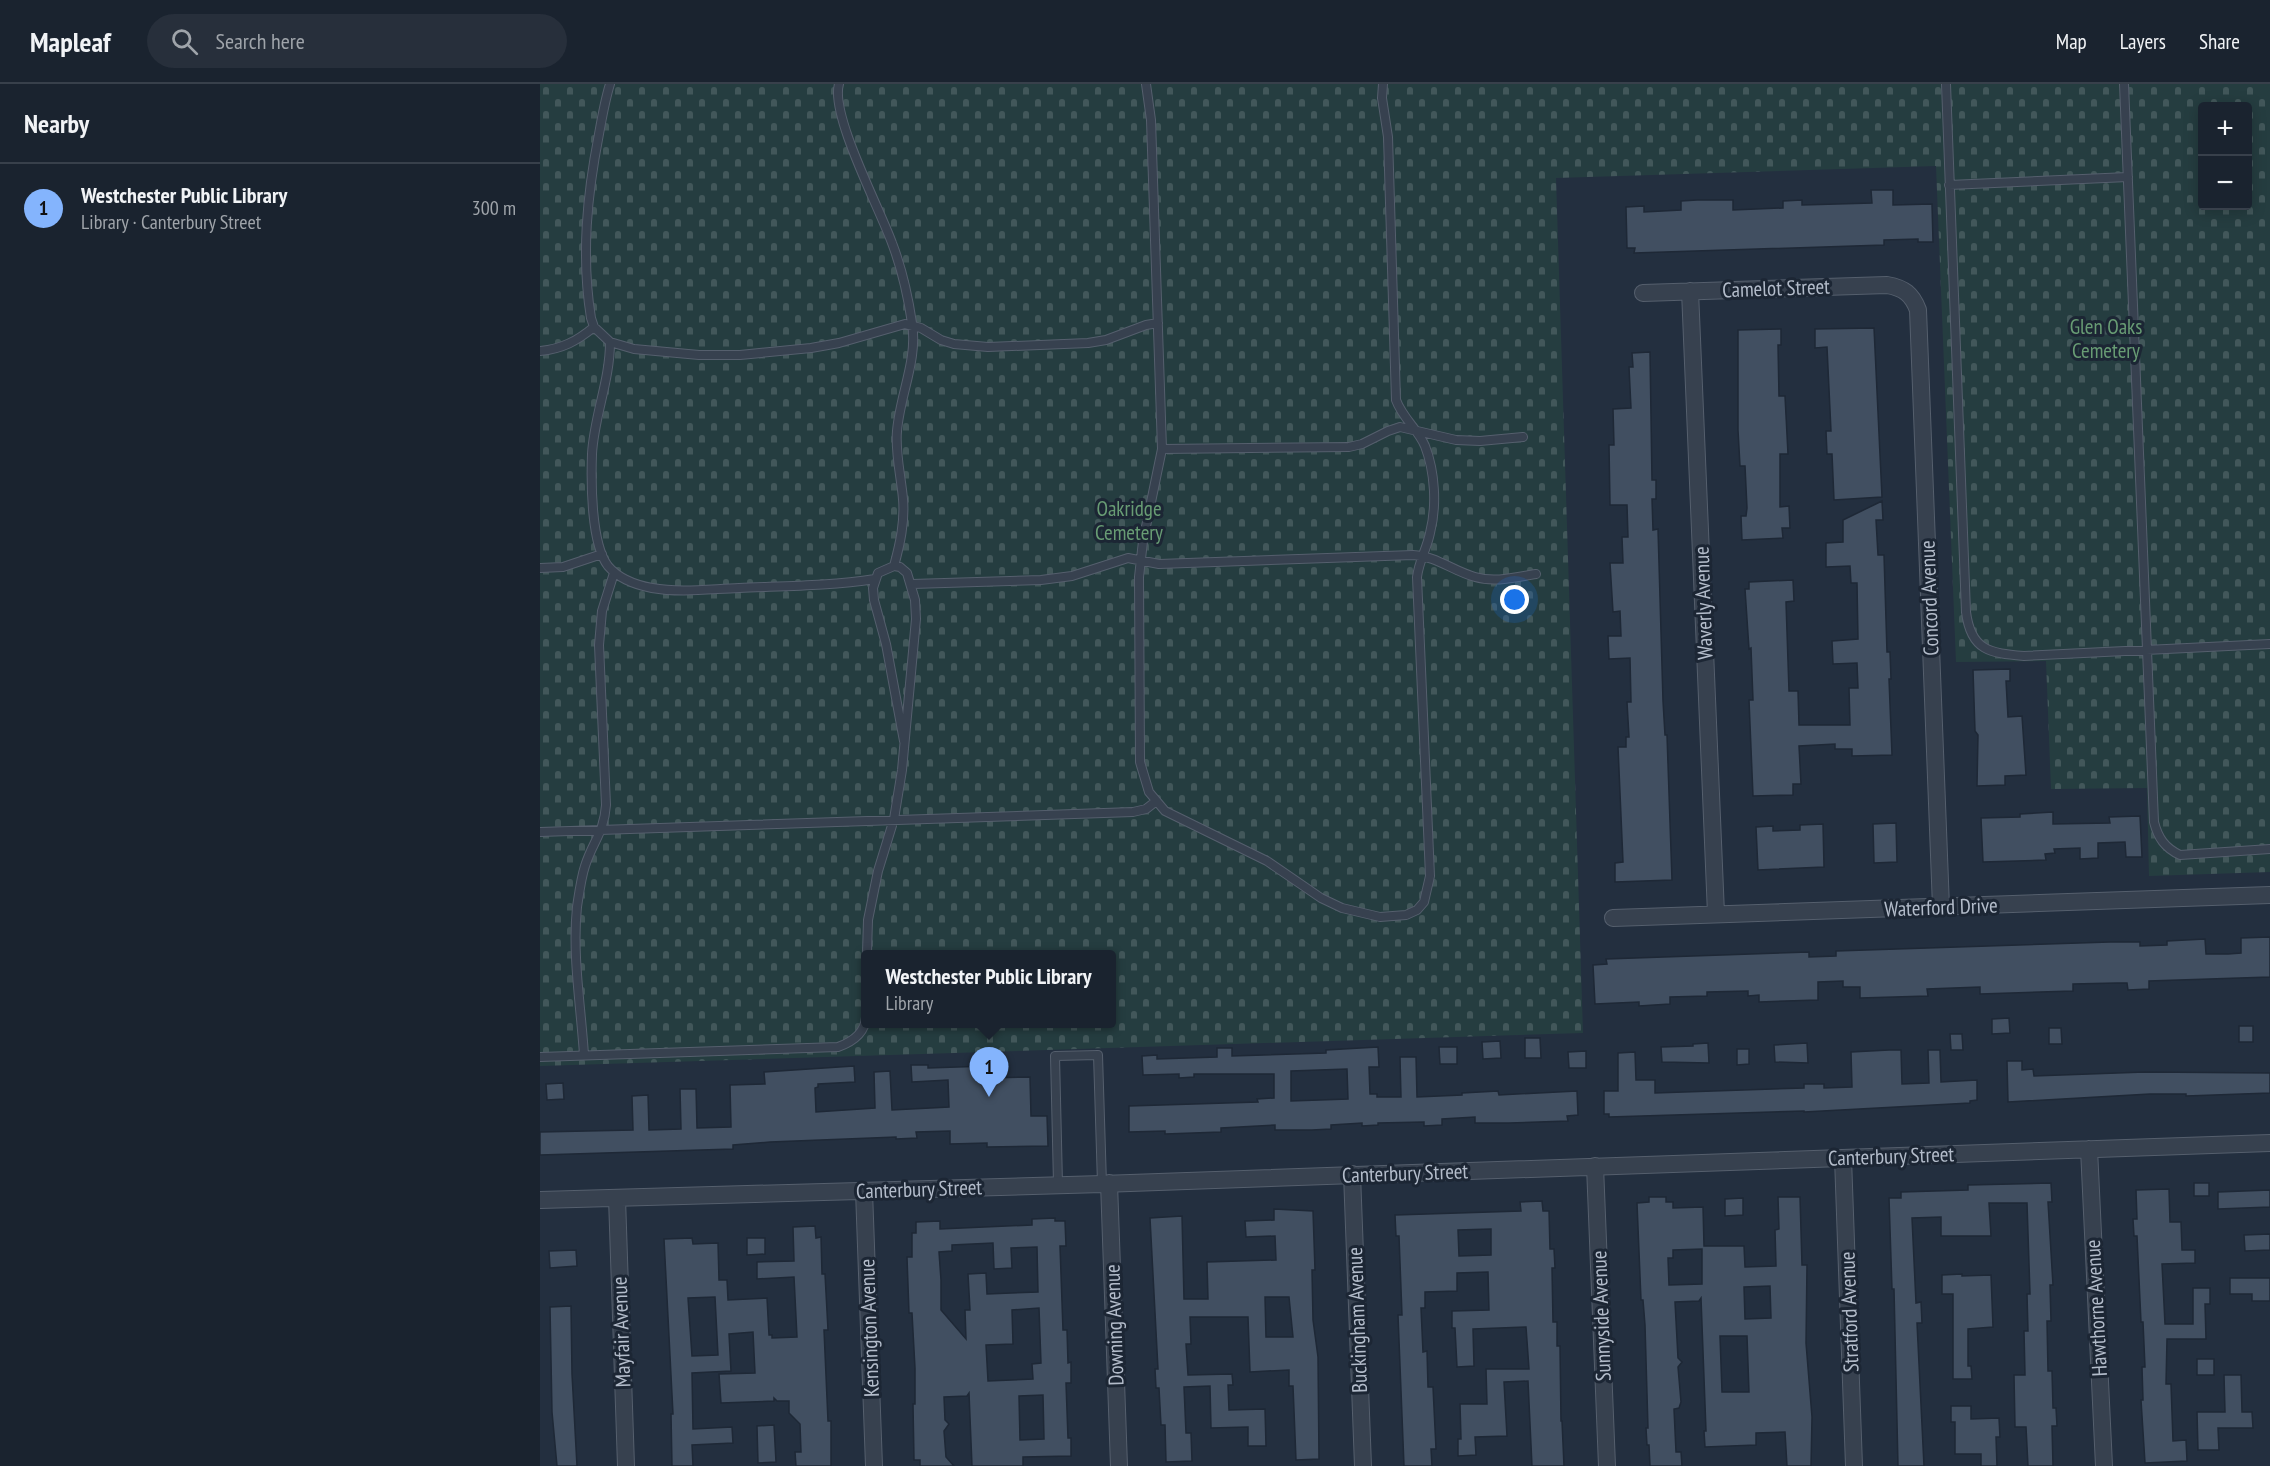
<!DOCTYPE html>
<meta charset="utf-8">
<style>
:root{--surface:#1a232f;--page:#272f3b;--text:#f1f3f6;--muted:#9fa4aa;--line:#38404b;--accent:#84b4fd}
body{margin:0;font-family:"PT Sans Narrow",sans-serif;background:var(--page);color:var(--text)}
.controls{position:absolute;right:18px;top:18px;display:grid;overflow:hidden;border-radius:6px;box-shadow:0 3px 15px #0003}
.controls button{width:54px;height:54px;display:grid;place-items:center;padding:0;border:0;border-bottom:2px solid var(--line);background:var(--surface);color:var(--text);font:30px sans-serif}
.you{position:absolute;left:975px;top:516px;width:21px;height:21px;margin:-15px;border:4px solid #fff;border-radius:50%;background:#1a73e8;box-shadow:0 0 0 9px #1a73e833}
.badge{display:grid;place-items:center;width:39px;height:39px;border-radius:50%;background:var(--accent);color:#111;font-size:20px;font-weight:700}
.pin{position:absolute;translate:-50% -50px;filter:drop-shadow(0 2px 3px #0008)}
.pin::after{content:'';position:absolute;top:32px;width:21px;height:18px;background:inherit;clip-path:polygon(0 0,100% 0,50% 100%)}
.popup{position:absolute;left:321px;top:866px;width:255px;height:78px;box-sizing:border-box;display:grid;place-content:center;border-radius:6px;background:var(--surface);filter:drop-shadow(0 2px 4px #0005);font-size:20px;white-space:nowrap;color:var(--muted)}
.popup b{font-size:22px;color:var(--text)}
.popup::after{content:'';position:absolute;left:50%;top:100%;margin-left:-12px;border:12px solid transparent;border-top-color:var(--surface)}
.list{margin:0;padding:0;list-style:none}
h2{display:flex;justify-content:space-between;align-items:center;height:78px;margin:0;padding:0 24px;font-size:26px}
h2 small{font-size:20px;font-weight:400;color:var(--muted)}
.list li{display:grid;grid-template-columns:39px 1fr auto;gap:18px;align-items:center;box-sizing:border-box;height:90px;padding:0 24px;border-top:2px solid var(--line)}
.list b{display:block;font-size:22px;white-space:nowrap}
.list p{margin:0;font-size:20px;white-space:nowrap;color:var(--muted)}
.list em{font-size:20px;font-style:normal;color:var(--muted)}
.icon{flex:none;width:33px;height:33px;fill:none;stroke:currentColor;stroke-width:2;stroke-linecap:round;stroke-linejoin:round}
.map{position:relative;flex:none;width:1730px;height:1382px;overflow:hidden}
header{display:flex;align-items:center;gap:36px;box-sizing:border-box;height:84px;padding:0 30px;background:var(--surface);border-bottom:2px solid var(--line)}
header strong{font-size:28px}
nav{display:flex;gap:33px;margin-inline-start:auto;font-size:21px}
.search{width:420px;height:54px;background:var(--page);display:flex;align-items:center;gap:15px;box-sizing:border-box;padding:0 21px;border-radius:33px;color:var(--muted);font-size:22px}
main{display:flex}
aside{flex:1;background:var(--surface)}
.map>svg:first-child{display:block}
</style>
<header>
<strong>Mapleaf</strong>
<div class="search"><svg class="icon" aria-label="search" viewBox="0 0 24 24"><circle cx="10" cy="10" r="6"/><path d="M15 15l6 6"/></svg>Search here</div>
<nav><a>Map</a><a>Layers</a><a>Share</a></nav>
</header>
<main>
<aside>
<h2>Nearby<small></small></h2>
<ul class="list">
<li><span class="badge">1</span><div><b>Westchester Public Library</b><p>Library · Canterbury Street</p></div><em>300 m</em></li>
</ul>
</aside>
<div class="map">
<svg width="1730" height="1382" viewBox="0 0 1730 1382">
<defs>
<pattern id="cemetery-stones" width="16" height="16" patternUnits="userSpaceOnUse" patternTransform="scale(1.5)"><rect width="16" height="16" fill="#253d40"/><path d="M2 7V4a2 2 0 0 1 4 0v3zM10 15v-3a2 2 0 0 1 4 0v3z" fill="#42575a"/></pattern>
</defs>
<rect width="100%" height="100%" fill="#232f3f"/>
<!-- cemetery -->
<path fill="url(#cemetery-stones)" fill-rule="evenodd" d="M0 0H1730V788L1609 792 1607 704 1511 705 1506 577 1416 578 1396 82 1016 94 1043 949 0 982ZM1662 22H1708V122H1662ZM326 870H572V940H326Z"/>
<!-- building -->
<path fill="#414f61" stroke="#1e2836" stroke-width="1.5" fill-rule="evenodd" d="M1331 106H1353V121L1392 120 1393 158H1378V155L1344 156V161L1094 169 1095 164H1087L1086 123 1104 122V128L1141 126V117L1157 116H1193V126L1243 124V117L1262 116V121L1332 119Z
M1334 244 1342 413 1294 416 1292 370H1287L1286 347H1291L1287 263 1275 264V245Z
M1241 245V261H1238L1239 312H1245L1248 370H1240V423L1249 422 1250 444H1242L1243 454 1202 456 1201 432H1206L1207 424 1205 382H1200L1198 346V246Z
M1110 268 1112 396H1116V415H1112L1113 446 1118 445 1123 617 1125 651H1127L1132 796 1075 798V779L1083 778 1078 663H1086V653H1089L1087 618H1091L1090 574 1069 575 1068 552H1081L1080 527 1073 528 1070 479H1083L1082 453H1088L1087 421H1070L1069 361H1074L1073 325 1091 324 1089 283H1093L1092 269Z
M1342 417 1343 436H1336L1338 471H1344L1347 568H1350L1351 595H1349L1352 671 1312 672V665H1295V660L1259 662 1261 700H1253V711L1213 712 1209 616H1213L1211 564 1209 565 1205 505H1209V498L1253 496 1254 517 1246 518 1249 607H1258L1259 641H1310L1309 604H1318L1317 579 1293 580 1292 557 1318 555 1317 499H1311L1310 482 1286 483V459L1303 458V436Z
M1470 585V597H1466L1468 633 1482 632 1486 691 1465 692V701L1437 702 1438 651 1435 647 1433 586Z
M1513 728V740L1570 739 1569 733 1600 732 1602 773H1586L1585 758 1558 759V774L1540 775V764L1514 765 1515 769 1505 770 1506 776 1443 778 1441 734 1480 733V730Z
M1356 739 1357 778 1334 779 1333 740Z
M1283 740 1284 783 1218 786 1216 743 1233 742V747L1260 746V741Z
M1730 853V893L1609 897V905L1588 906 1587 899H1577L1533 900V907L1440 910V903L1387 905 1388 912 1320 914V903H1303V897L1278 898V916L1219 918V911L1208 912V907L1167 908V912L1130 913V920L1099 922V918L1055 920 1053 881 1067 880 1066 875 1269 868V873L1296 872V867L1570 858H1600V862L1627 861V857L1665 855 1666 870H1688L1701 869V854Z
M1469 934 1470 949 1452 950V935Z
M1699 942H1713V958H1699Z
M1509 944H1521L1522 960H1509Z
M1410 950H1422L1423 966H1411Z
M985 954H1000L1001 974H985Z
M960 957 961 974 943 975 942 958Z
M1168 959 1169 979 1122 978 1121 963 1153 962V960Z
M1267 959 1268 979 1235 978 1234 961Z
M838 963 839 983H829L830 1010H837V1013H861L860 973H876L877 1013 922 1011V1009L958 1007 959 1011 1037 1007 1038 1031 1027 1032 1028 1037 969 1039H935V1033L902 1035V1041L884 1042V1038L838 1039V1041L822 1042V1039L791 1041V1045L772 1046H735V1041L681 1044V1048L625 1050V1047L589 1048V1022L718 1018 717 1015 734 1014V990H654V993L639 994V990L603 991 602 972 617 971V975L677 973V964H692V972L786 969V966ZM807 985 808 1015 751 1017V987Z
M899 963H917V980H900Z
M1197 965H1209V980L1197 981Z
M1349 966H1361L1362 1000 1389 999 1388 966H1400L1401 998 1437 996V1016L1430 1017V1019L1264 1028V1027L1069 1033V1030H1064V1007H1078V969L1095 968 1096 996H1115V1009L1264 1004V1000H1284V1004L1312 1003 1311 968Z
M1046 967V984H1029L1028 968Z
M1467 977H1482V986L1493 985 1494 992 1605 988 1730 989V1009L1646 1012V1010H1610L1468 1018Z
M371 981H388V984L448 982V994L490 993 491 1032H507L508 1062 447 1063V1059L410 1060V1047L376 1048 377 1054 356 1055V1053L230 1058 193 1061V1065L0 1071V1048L93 1046 92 1012 108 1011 109 1046 141 1045 140 1005H156L157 1044 191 1043 190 1001 225 1000 224 988 314 982 315 998 278 1000V1003L275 1004 276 1028 335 1024 334 988 350 987 352 1026 409 1023 408 996 372 998Z
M23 999 24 1015 7 1016 6 1000Z
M1511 1099 1512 1118H1508L1513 1201H1510L1511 1237H1507L1508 1287H1512L1513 1324H1516L1517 1342H1512L1513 1382H1488L1486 1343H1475L1474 1291H1485L1484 1247H1488L1487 1210H1490L1487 1119H1449L1451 1152H1401V1133L1372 1134 1376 1219 1381 1218 1382 1239H1377L1384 1382H1358L1354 1205H1352L1349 1114H1361V1108L1428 1106V1101Z
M1654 1099H1669V1112H1654Z
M1629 1105 1630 1138H1641L1642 1166H1655V1179L1622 1180 1625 1240H1653V1204H1670V1220H1665L1666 1255H1627L1626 1300H1631L1633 1357 1646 1356 1647 1377 1605 1379 1601 1316H1603L1602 1283H1605L1603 1238H1601L1597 1152H1594L1593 1135H1597L1596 1106Z
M1730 1106V1123L1678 1125V1108Z
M1109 1113H1126V1118H1133V1124L1163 1123 1164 1162H1204L1205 1183 1236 1182 1235 1146 1239 1145 1238 1113H1260L1262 1181H1267L1266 1259 1272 1333 1271 1382H1247L1245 1348 1216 1349V1361L1165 1363 1164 1347H1166L1161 1214 1159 1217 1135 1218 1138 1274 1142 1278 1138 1283 1141 1318 1139 1324 1134 1325 1136 1368H1141L1142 1382H1110L1109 1361H1107L1106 1344H1108L1105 1241 1103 1216H1101L1097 1119 1109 1118ZM1162 1165V1200L1129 1201 1128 1174H1133V1166ZM1230 1202 1231 1234 1205 1235 1204 1203ZM1180 1252H1207L1209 1308H1182Z
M1203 1114V1131L1185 1132V1115Z
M1002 1117 1003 1127H1009L1010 1165H1014L1015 1184H1012L1013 1238H1017V1262H1020L1021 1337H1022L1024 1382H992L988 1297 964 1298 967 1352 935 1353 936 1371 918 1372V1355H921L920 1320H947L946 1285H989L986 1243 933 1245 934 1282 917 1283 915 1244H912V1227L949 1226 948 1188 917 1189V1207L885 1208V1224H881L883 1268 887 1267 888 1303H893L896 1365H891L892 1382H864L858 1231H862L859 1152H856L855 1131 981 1127 980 1118ZM951 1145V1171L919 1172 918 1146Z
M734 1125 773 1127 775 1186H772L773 1236 778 1273 779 1375 756 1376 753 1302H749V1286L710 1288 708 1233H650L651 1260H646L648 1291 692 1290 693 1301H688L689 1326 725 1325 726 1362H708V1343L671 1344 670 1302 644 1303 646 1349H651L652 1377 626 1378 625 1341H621L619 1304H616L615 1285H618L610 1134 642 1132 644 1215H668L667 1178 736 1176 735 1152 706 1153 705 1137 734 1136ZM725 1213H749L753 1253H726Z
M515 1134V1137H525L526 1162H520L523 1246H527L528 1279 531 1278V1299H526L528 1354H531V1372L483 1373V1382H432L429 1309 427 1312 404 1313 405 1336 409 1340 404 1347 406 1373 414 1382H380V1376H374L373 1320H375V1284L372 1229H369L367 1173H372V1149H376V1138L400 1137V1145L492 1141V1135ZM453 1159 454 1185 472 1184 471 1164 497 1163 498 1208 447 1210 446 1189 428 1190 430 1226H425L426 1255 401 1226V1196L399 1168 412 1167V1161ZM499 1224 501 1279 492 1280 493 1295 448 1297 446 1261 473 1260 472 1226ZM503 1311 504 1355 480 1356 479 1312Z
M275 1142 276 1154 281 1153 282 1190H285L288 1246H284L288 1337H291V1382H256L255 1368H261L260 1340 249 1329V1317H237L234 1314V1317L181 1319 179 1290 215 1289 213 1248 189 1250 191 1287 152 1289 153 1345 192 1343 193 1359 152 1361 153 1382H132L131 1330H133L124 1155 152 1154 153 1160 178 1159 179 1196H187L188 1216 227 1214 229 1251H232V1254L257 1253 254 1193 217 1195V1178L254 1177 253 1143ZM175 1213 178 1271 152 1272 148 1214Z
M1730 1150V1166L1705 1167 1704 1151Z
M207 1154H225V1170L207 1171Z
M36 1166 37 1182 10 1184 9 1167Z
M1422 1190V1192L1451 1191 1453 1243 1428 1245V1282H1431L1432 1295H1413V1210H1402V1191Z
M1690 1194H1730V1217H1712V1210H1690Z
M31 1222 32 1290 37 1382H17L12 1328 10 1223Z
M1657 1275H1674V1291H1657Z
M1684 1291H1701L1702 1328H1712L1713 1344H1678L1679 1366H1658L1657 1328H1685Z
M1411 1322H1431V1335L1459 1334 1460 1353H1456L1457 1382H1441V1370H1415V1338H1411Z
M234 1341 236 1378 218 1379 217 1342Z"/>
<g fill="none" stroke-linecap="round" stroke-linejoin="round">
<!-- lane casing -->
<g stroke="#555f6d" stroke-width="10">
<path id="lane" d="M70 0C65 16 62 33 59 50 47 111 41 172 51 234L54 243 70 258 94 265 159 271H200L271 264 299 259 365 240 381 244 401 256 414 260 448 263 548 259 566 256 606 241 618 239
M299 0C290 31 340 125 352 159 362 185 368 212 372 239 378 276 360 310 357 347 355 369 361 392 363 415 365 438 360 460 354 482
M606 0 611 36 622 365 603 457 599 493 600 678 609 708 625 727 727 777 781 814 802 824 840 833 866 831 877 826 884 818 890 792 877 493C879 477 887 464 890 449 897 422 895 388 885 362 878 345 863 335 856 316L848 53 842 14 843 0
M1406 0 1426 528C1431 567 1450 569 1484 572L1730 560
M1584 0 1614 738C1618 754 1625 764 1640 771L1730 765
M1409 101 1588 93
M70 258C70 297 54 332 52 370 51 398 51 460 68 482 79 495 96 501 112 504 140 509 170 505 199 504 244 502 290 502 335 495
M0 267C22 265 37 257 54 243
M622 365 809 363 822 360 848 347 860 343 916 356 940 357 983 353
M0 484 23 483 62 470
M372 500 501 496 532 492 588 474 619 480 873 471C896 472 913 487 935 493 955 499 976 493 996 490
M0 748 593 728 606 725 615 718
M326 901 328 836 338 787 354 735 362 686 376 535 375 516 367 489 360 483 354 482 338 489 333 504 334 516 346 560 364 657
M44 971C41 923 32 871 37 823 39 810 41 794 45 782 53 757 64 749 66 721L59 561 62 527 74 489
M0 973 298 963C312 958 325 950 326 933
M518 1100 515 972 558 971 562 1100"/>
</g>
<!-- street casing -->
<g stroke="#555f6d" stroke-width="18">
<path id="street" d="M1150 207 1176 830
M1103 209 1347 201C1364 204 1372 210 1378 226L1401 823
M1073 834 1730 811
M1549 1065 1564 1382
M1303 1074 1314 1382
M1055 1082 1067 1382
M812 1090 823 1382
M569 1099 579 1382
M324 1107 334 1382
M77 1114 86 1382
M0 1116 562 1100 1730 1059"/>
</g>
<!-- lane -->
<use href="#lane" stroke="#37414f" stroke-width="8"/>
<!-- street -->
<use href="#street" stroke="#37414f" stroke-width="16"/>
</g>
<g text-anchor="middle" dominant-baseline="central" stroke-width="6" stroke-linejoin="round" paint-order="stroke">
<!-- street labels -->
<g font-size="21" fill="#b3bcca" stroke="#1c2634">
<text transform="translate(1236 204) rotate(-2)">Camelot Street</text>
<text transform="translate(1389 514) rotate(-92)">Concord Avenue</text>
<text transform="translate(1163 519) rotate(-92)">Waverly Avenue</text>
<text transform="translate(1401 823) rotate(-2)">Waterford Drive</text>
<text transform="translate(1351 1072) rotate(-2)">Canterbury Street</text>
<text transform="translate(865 1089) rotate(-2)">Canterbury Street</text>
<text transform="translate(379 1105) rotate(-2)">Canterbury Street</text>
<text transform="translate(1556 1224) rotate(-93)">Hawthorne Avenue</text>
<text transform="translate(1309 1228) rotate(-92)">Stratford Avenue</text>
<text transform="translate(1061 1232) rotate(-92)">Sunnyside Avenue</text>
<text transform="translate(817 1236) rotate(-92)">Buckingham Avenue</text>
<text transform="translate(574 1241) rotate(-92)">Downing Avenue</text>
<text transform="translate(329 1244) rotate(-92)">Kensington Avenue</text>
<text transform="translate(81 1248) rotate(-92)">Mayfair Avenue</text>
</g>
<!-- park labels -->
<g font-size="21" fill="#689c74" stroke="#1c2634">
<text x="1566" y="242">Glen Oaks<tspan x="1566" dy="24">Cemetery</tspan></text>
<text x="589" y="424">Oakridge<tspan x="589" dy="24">Cemetery</tspan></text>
</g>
</g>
</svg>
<div class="controls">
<button>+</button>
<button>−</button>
</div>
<div class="you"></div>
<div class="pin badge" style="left:449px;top:1013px">1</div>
<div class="popup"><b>Westchester Public Library</b>Library</div>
</div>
</main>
